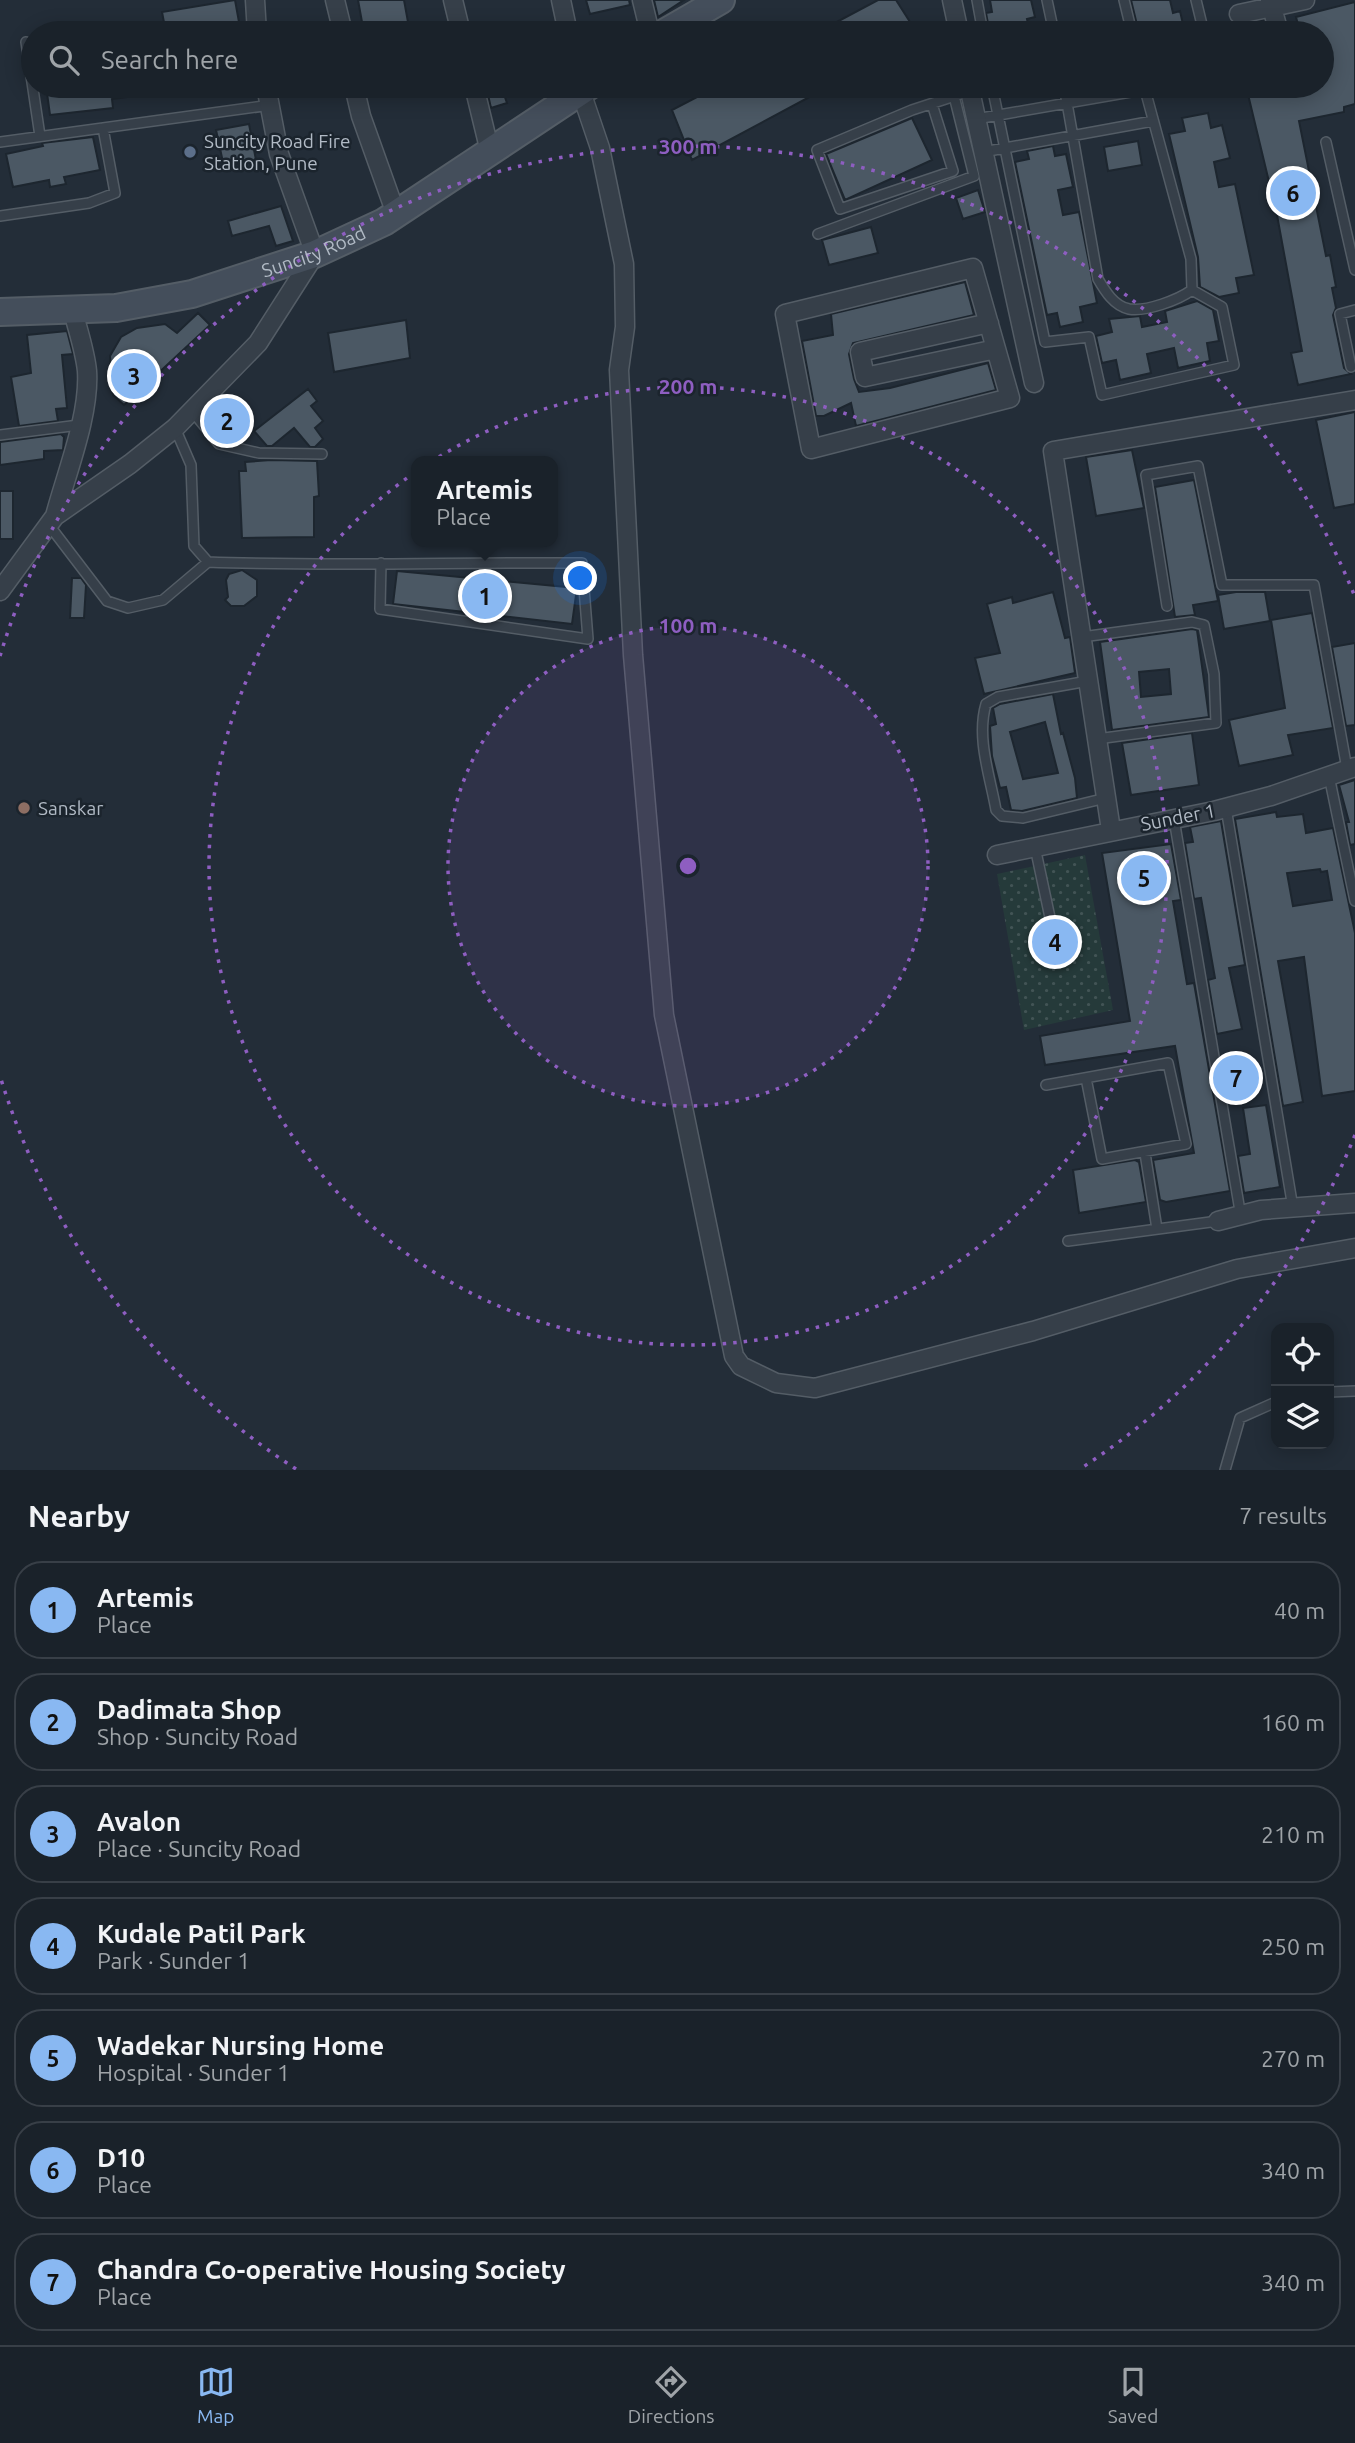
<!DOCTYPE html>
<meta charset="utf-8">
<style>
:root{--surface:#1a222a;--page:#232a32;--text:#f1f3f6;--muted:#9fa4a8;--line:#383f47;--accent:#89b8f2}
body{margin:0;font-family:Ubuntu,sans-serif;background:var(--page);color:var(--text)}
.controls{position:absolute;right:21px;bottom:21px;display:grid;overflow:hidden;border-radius:14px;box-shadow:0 4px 18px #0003}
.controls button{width:63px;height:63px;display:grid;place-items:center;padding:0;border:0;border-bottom:2px solid var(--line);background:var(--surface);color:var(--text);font:35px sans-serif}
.you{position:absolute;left:581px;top:579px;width:24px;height:24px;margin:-18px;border:5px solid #fff;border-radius:50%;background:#1a73e8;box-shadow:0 0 0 10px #1a73e833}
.badge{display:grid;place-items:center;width:46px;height:46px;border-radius:50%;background:var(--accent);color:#111;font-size:23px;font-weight:700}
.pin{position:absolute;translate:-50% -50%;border:4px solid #fff;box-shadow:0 2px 7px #0006}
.popup{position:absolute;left:411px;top:456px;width:147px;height:91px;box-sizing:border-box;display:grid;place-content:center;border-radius:14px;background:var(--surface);filter:drop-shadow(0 2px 5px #0005);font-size:23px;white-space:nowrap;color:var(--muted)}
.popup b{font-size:26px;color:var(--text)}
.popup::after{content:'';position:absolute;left:50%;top:100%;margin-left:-14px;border:14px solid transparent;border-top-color:var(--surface)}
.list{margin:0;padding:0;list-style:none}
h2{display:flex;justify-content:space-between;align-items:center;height:91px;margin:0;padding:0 28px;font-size:30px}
h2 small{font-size:23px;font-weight:400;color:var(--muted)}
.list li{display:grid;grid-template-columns:46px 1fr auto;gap:21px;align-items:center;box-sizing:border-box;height:98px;margin:0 14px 14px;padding:0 14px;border:2px solid var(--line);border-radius:28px}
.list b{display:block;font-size:26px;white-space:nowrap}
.list p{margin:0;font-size:23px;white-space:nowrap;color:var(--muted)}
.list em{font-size:23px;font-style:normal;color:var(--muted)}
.icon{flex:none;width:38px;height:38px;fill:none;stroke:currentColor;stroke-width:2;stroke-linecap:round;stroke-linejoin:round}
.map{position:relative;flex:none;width:1355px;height:1470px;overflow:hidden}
.search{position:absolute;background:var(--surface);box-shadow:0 4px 18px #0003;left:21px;right:21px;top:21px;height:77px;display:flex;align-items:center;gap:18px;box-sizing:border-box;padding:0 24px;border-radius:38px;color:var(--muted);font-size:26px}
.sheet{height:875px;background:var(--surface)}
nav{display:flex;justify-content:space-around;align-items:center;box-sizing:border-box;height:98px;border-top:2px solid var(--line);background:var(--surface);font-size:19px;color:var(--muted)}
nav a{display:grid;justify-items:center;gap:4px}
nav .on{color:var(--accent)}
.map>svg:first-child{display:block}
</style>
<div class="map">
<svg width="1355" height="1470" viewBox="0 0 1355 1470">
<defs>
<pattern id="park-dots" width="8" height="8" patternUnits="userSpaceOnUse" patternTransform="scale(1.75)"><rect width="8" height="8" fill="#253a3a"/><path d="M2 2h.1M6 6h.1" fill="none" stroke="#425455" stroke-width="1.8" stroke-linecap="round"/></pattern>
</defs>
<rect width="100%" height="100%" fill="#232d38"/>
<!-- park -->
<path fill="url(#park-dots)" d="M1085 855 1113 1010 1024 1030 997 874Z"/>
<!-- building -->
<path fill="#4b5864" stroke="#1d262f" stroke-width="2" fill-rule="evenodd" d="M235 0 241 33H166L162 12Z
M358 0H404L410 33H364Z
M586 0H629L630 5 590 14Z
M654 0H684L658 17Z
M878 0H896L917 33H816Z
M990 0H1031L1035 17 1027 19 1030 33H996L995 28 989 29 986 13 992 12Z
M1131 0H1170L1173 13 1180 11 1185 33H1139Z
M1355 2V104L1344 107V112L1299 121 1326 256 1330 255 1336 287 1332 288 1336 308 1333 315 1344 368 1351 374 1298 385 1291 353 1302 351 1277 215 1246 86H1322V33H1300L1296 17Z
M1264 20 1267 33H1226V27Z
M46 86H150V94L112 99 113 108 50 115Z
M486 86H501L507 103 491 108Z
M718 86H830L692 160 672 110Z
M1208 113 1211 128 1222 125 1230 158 1214 162 1219 187 1235 184 1254 275 1236 278 1239 293 1219 297 1200 287 1198 257 1169 134 1185 131 1182 118Z
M912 118 932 160 845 200 826 154Z
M249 124 256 160 224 167 216 130Z
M93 137 100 170 64 177 66 184 50 187 49 180 13 187 6 154 43 146 42 143Z
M1138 141 1142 165 1108 171 1104 147Z
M1053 146 1055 156 1066 154 1073 187 1058 190 1063 215 1079 212 1097 303 1080 307 1083 322 1060 327 1057 313 1047 315 1015 162 1029 159 1027 151Z
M978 190 985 212 963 219 956 198Z
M281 206 293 241 276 246 269 226 232 236 228 221Z
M871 227 878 253 829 265 822 240Z
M965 282 974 315 853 343 849 354 854 379 859 392 890 388 988 363 996 390 856 426 851 403 824 416H816L802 341 833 335 831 314Z
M1197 301 1213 310 1219 341 1207 343 1210 361 1178 368 1174 348 1147 354 1151 373 1120 380 1116 360 1102 363 1096 336 1112 332 1109 319 1140 316 1142 327 1167 322 1165 311Z
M198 313 210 325 124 405 113 395 110 356 121 337 137 328 165 324 177 333Z
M406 320 410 358 334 372 328 333Z
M67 331 73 354 62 355 67 408 56 409 58 421 19 426 11 377 31 373 27 335Z
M308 389 317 401 311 406 323 421 315 428 323 439 315 447H310L294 428 272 446H267L254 431Z
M1355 412V504L1334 508 1316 420Z
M61 434 64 437 63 450 44 451V459L0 465V442Z
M1132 450 1144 508 1096 516 1086 457Z
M271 460 317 461 319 496 314 497V537L242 538 239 471H246L245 462Z
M1194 480 1218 601 1193 605 1195 615 1175 617 1155 487Z
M0 491H13V539H0Z
M242 570 257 580V596L244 606H231L225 600 228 597 226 580 229 574Z
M397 571 577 588 572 624 393 604Z
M72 578H81L86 585 84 618H70Z
M1053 592 1065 638 1070 637 1075 673 984 694 975 658 1000 653 987 604 1012 597 1013 603Z
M1236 592H1265L1270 621 1224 629 1218 595Z
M1312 613 1333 728 1288 735 1293 755 1239 766 1229 720 1285 708 1271 620Z
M1192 629 1197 630 1209 717 1112 730 1100 642ZM1169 669 1171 694 1141 697 1139 672Z
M1355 643V725L1346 726 1332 647Z
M1053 694 1061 734 1063 733 1075 778 1077 798 1022 811 1011 810 1006 787 1000 788 992 756 990 726 996 724 993 708 1000 704ZM1045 722 1058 773 1023 779 1010 732Z
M1192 733 1199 785 1131 795 1122 743Z
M1355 780V844L1350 845 1346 822H1349L1339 785Z
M1276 812 1277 817 1303 814 1306 833 1333 828 1355 933V1091L1322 1096 1304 957 1278 961 1303 1102 1283 1106 1235 819ZM1320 869 1321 872 1327 871 1332 900 1293 906 1287 873Z
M1221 821 1245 965 1229 968 1242 1029 1217 1034 1208 980 1215 978 1201 898 1194 899 1185 843 1193 842 1190 827Z
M1171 844 1181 900 1173 901 1187 984 1194 983 1230 1191 1166 1202 1160 1200 1153 1160 1194 1153 1175 1046 1045 1065 1040 1036 1130 1021 1102 853Z
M1243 1057 1250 1096 1228 1100 1222 1061Z
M1266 1105 1280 1187 1244 1193 1238 1156 1250 1154 1243 1108Z
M1135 1160 1139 1162 1146 1202 1079 1213 1073 1170Z"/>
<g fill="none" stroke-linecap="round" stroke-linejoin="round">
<!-- lane casing -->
<g stroke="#545d66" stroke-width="12">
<path id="lane" d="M977 0 983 33
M1047 0 1054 33
M1124 0 1132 33
M1196 0 1204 33
M26 42 40 136
M992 86 1045 342 1089 337 1102 395 1234 365 1222 307 1192 290
M1064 86 1098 279C1105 291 1114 306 1129 309 1146 312 1178 300 1192 290L1191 259 1144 86
M932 104 953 171 840 209 817 150 912 110 970 91
M976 119 1165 86
M0 142 271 105
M1326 142 1355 270
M983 152 1153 121
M0 216 89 203 115 193 103 128
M818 234 974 176 954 96
M1351 367 1340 314 1355 310
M192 411 219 444 259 453 322 454
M175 428 191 465 194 546 208 562C332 567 457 562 582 563L588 639 380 609 381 563
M0 435 79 425
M49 525 107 601 128 608 163 600 208 562
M1167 606 1146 475 1198 466 1222 585H1314L1347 769
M1082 637 1192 622 1204 625 1214 674 1216 723 1097 739
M1088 681 998 697 986 704C976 738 990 776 996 810L1002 816 1023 818 1106 798
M1329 776 1355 901
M1226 808 1293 1208
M1174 819 1241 1217
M1035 847 1052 927
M1046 1085 1168 1063 1186 1144 1102 1159 1086 1078
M1145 1153 1157 1229
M1068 1241 1218 1221
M1329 1392 1355 1391
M1225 1470 1240 1418 1276 1402"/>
</g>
<!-- street casing -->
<g stroke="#545d66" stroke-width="21">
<path id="street" d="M255 0 257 33
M335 0 343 33
M453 0 461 33
M561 0 568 33
M642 0 650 33
M952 0 959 33
M1270 0 1279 33
M1239 14 1305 0
M354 86 361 116 396 214
M474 86 490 152
M579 86 600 148 624 264 625 327 619 370 633 655 664 1015 734 1356 741 1366 776 1383 815 1388 1033 1331 1237 1269 1355 1248
M969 86 1034 383
M973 268 1010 398 811 449 785 314Z
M989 323 860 352 865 377 996 349
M55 516C66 474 90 415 87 371 85 350 77 328 72 307
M0 591 55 516 130 464 175 428 258 343 315 254 279 154 266 86
M1111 830 1053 451 1355 400
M997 855 1214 811 1271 796 1355 767
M1218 1221 1261 1210 1355 1203"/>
</g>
<!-- secondary casing -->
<g stroke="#545d66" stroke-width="30">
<g id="secondary">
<path d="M664 33 721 0"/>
<path id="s1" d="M0 312 116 308 192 294 315 254 384 222 589 86"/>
</g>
</g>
<!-- lane -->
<use href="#lane" stroke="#363f49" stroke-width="9"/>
<!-- street -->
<use href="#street" stroke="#363f49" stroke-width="18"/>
<!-- secondary -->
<use href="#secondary" stroke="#444e5b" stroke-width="26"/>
</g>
<!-- distance rings -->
<circle cx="688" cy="866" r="240" fill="#8e5ec1" fill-opacity=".12"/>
<g fill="none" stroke="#8e5ec1" stroke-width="3.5" stroke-dasharray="3.5 7">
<circle cx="688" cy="866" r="240"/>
<circle cx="688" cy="866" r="479"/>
<path d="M1355 1135A719 719 0 0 1 1080 1469M296 1469A719 719 0 0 1 0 1076M0 656A719 719 0 0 1 1355 597"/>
</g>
<!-- markers -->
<circle fill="#5c6f8a" stroke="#1b242d" stroke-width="2.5" cx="190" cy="152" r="7"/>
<circle fill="#8d6e63" stroke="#1b242d" stroke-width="2.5" cx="24" cy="808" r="7"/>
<g text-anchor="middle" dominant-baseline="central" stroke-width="5" stroke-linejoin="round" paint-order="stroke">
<!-- poi labels -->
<g font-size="19" fill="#b1bac5" stroke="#1b242d" text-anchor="start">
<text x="204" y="141">Suncity Road Fire<tspan x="204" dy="22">Station, Pune</tspan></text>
<text x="38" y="808">Sanskar</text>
</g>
<!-- street labels -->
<g font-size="19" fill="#b1bac5" stroke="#1b242d">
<text stroke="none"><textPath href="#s1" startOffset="322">Suncity Road</textPath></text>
<text transform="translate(1178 817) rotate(-11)">Sunder 1</text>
</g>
</g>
<circle cx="688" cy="866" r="10" fill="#8e5ec1" stroke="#1b242d" stroke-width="3.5"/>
<g font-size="21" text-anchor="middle" font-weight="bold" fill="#8e5ec1" stroke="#1b242d" stroke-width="5" stroke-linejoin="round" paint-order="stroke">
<text x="688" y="154">300 m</text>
<text x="688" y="394">200 m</text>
<text x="688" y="633">100 m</text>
</g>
</svg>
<div class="controls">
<button><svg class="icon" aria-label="locate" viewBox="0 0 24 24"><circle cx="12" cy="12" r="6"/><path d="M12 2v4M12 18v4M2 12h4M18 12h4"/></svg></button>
<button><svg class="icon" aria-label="layers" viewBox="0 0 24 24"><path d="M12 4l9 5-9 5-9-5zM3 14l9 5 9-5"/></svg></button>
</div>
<div class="you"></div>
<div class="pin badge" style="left:485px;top:596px">1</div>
<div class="popup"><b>Artemis</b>Place</div>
<div class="pin badge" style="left:227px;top:421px">2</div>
<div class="pin badge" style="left:134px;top:376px">3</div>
<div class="pin badge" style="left:1055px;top:942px">4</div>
<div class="pin badge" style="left:1144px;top:878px">5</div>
<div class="pin badge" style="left:1293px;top:193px">6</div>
<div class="pin badge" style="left:1236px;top:1078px">7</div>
<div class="search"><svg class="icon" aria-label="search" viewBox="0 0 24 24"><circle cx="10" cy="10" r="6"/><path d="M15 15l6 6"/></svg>Search here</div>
</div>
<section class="sheet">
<h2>Nearby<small>7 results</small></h2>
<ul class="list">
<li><span class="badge">1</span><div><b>Artemis</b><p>Place</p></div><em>40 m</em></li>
<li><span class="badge">2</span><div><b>Dadimata Shop</b><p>Shop · Suncity Road</p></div><em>160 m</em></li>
<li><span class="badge">3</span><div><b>Avalon</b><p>Place · Suncity Road</p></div><em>210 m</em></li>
<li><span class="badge">4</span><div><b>Kudale Patil Park</b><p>Park · Sunder 1</p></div><em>250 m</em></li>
<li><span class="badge">5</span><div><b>Wadekar Nursing Home</b><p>Hospital · Sunder 1</p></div><em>270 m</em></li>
<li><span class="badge">6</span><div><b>D10</b><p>Place</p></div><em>340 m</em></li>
<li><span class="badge">7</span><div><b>Chandra Co-operative Housing Society</b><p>Place</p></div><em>340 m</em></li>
</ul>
</section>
<nav>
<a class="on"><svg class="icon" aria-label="map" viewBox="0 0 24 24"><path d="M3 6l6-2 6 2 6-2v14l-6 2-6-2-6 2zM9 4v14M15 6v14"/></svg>Map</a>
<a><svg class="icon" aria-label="directions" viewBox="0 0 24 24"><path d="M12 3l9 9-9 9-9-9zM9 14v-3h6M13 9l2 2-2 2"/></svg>Directions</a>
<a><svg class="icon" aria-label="saved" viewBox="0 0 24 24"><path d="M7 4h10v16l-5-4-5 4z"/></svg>Saved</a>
</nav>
